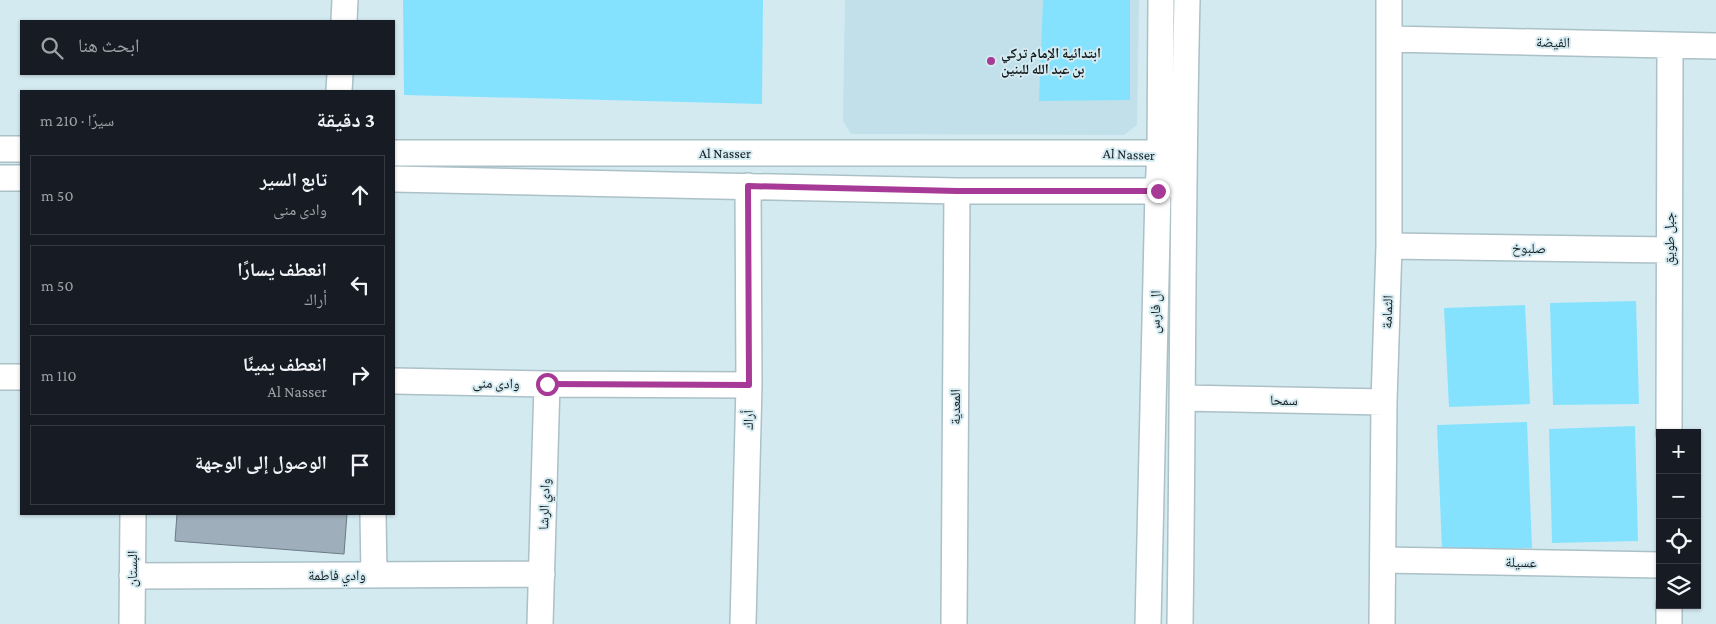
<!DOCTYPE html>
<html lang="ar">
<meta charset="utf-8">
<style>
:root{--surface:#171b24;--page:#20242c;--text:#f1f3f6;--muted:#9ea1a6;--line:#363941}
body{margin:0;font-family:"Crimson Pro","Noto Naskh Arabic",serif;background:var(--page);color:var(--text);direction:rtl}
.controls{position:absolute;right:15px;bottom:15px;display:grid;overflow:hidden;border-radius:0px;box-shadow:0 1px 4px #0004}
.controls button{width:45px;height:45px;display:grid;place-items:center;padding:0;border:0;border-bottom:1px solid var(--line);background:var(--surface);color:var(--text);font:25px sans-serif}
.stop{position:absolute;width:15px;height:15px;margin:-11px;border:4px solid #a73997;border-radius:50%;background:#fff}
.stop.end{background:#a73997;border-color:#fff;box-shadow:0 1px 5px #0008}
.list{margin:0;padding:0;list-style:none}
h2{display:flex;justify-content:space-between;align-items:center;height:65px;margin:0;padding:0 20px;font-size:21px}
h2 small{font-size:16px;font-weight:400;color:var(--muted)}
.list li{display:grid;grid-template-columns:32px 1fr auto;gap:15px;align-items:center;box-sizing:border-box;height:80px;margin:0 10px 10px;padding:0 10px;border:1px solid var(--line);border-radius:0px}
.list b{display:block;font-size:19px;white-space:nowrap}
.list p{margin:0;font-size:16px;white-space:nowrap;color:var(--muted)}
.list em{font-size:16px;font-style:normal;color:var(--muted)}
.icon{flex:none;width:28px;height:28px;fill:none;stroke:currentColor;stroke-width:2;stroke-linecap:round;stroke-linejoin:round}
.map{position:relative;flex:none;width:1716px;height:624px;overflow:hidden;direction:ltr}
.search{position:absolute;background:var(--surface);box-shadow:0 1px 4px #0004;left:20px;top:20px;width:375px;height:55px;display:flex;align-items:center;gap:12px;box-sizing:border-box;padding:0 18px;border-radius:0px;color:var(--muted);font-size:19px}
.panel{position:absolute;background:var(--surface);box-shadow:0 1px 4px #0004;left:20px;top:90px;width:375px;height:425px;border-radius:0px;direction:rtl}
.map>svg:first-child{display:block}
</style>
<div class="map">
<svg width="1716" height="624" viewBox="0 0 1716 624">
<rect width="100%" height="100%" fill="#d4eaf1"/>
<!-- built -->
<path fill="#c1e0ea" d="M845 0H1139L1137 125 1124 135 851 134 843 121Z"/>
<!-- green -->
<path fill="#85e2fe" d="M403 0H763L762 104 404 95Z
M1043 0H1130V100L1039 101Z
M1636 301 1639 404 1553 405 1550 303Z
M1525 305 1530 404 1449 407 1444 308Z
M1527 422 1532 548 1442 551 1437 425Z
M1635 426 1638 541 1552 543 1549 429Z"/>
<!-- building -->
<path fill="#9eaebb" stroke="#6b7a86" d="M177 514H347L344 554 175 541Z"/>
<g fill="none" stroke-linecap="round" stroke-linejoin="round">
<!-- minor casing -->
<g stroke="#abc0c7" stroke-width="28">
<path id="minor" d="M344 21 345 0
M1390 39 1716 46
M339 91 340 74
M0 149H21
M394 153H1160L1183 173 1158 191H957L394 179
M0 178H21
M1389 246 1669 250
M0 377H21
M394 381 547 384 749 385
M1183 398 1384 402
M1669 433 1670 45
M373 514 374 575
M1383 560 1660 565
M132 576 542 574
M132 624 133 514
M540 624 547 384
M743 624 749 385 748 186
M954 624 957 191
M1148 624 1158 191 1160 153 1161 0
M1180 624C1183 416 1182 208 1187 0
M1382 624 1384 402 1389 246V0
M1669 624V605"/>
</g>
<!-- minor -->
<use href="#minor" stroke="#fff" stroke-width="25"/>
</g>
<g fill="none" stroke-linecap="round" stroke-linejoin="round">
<!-- route -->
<path stroke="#a73997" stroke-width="6" d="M547 384 749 385 748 186 957 191H1158"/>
</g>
<!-- markers -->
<circle fill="#a73997" stroke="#d4eaf1" stroke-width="2" cx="991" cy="61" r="5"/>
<g text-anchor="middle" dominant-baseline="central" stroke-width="4" stroke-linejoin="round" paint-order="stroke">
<!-- street labels -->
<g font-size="14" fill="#121a1d" stroke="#d4eaf1">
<text transform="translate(1553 42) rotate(1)">الفيضة</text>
<text x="725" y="153">Al Nasser</text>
<text transform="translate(1129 154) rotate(2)">Al Nasser</text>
<text transform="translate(1669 239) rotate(-90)">جبل طويق</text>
<text transform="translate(1529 248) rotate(1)">صلبوخ</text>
<text transform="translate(1155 312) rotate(-89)">ال فارس</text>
<text transform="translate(1387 312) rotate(-88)">الثمامة</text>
<text transform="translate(496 383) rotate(1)">وادى منى</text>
<text transform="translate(1284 400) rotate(1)">سمحا</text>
<text transform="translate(955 407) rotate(-90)">المعدية</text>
<text transform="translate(748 420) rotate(-89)">أراك</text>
<text transform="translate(544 504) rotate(-88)">وادي الرشا</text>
<text transform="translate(1521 562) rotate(1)">عسيلة</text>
<text transform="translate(132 569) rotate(-90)">البستان</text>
<text x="337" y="575">وادي فاطمة</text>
</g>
<!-- poi labels -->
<g font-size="14" font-weight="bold" fill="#121a1d" stroke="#d4eaf1" text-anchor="start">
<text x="1001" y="53">ابتدائية الإمام تركي<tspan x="1001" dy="16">بن عبد الله للبنين</tspan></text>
</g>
</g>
</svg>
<div class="controls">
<button>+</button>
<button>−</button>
<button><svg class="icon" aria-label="locate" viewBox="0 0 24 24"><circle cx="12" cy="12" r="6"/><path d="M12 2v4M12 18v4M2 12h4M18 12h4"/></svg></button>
<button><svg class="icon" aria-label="layers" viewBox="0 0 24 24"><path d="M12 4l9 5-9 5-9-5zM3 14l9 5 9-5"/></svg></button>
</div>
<div class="stop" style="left:547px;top:384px"></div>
<div class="stop end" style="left:1158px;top:191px"></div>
<div class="search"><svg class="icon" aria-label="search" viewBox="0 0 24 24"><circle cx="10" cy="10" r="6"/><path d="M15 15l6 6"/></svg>ابحث هنا</div>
<section class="panel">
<h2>3 دقيقة<small>سيرًا · 210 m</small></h2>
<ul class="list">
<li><svg class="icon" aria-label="ahead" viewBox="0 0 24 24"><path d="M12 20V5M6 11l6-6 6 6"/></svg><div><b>تابع السير</b><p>وادى منى</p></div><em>50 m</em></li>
<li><svg class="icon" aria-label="left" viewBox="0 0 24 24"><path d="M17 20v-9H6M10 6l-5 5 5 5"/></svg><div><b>انعطف يسارًا</b><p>أراك</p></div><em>50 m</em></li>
<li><svg class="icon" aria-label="right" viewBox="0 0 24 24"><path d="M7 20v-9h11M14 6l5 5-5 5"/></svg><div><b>انعطف يمينًا</b><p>Al Nasser</p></div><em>110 m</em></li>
<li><svg class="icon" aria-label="arrive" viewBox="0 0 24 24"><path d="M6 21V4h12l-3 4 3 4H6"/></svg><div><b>الوصول إلى الوجهة</b></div></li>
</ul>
</section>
</div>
